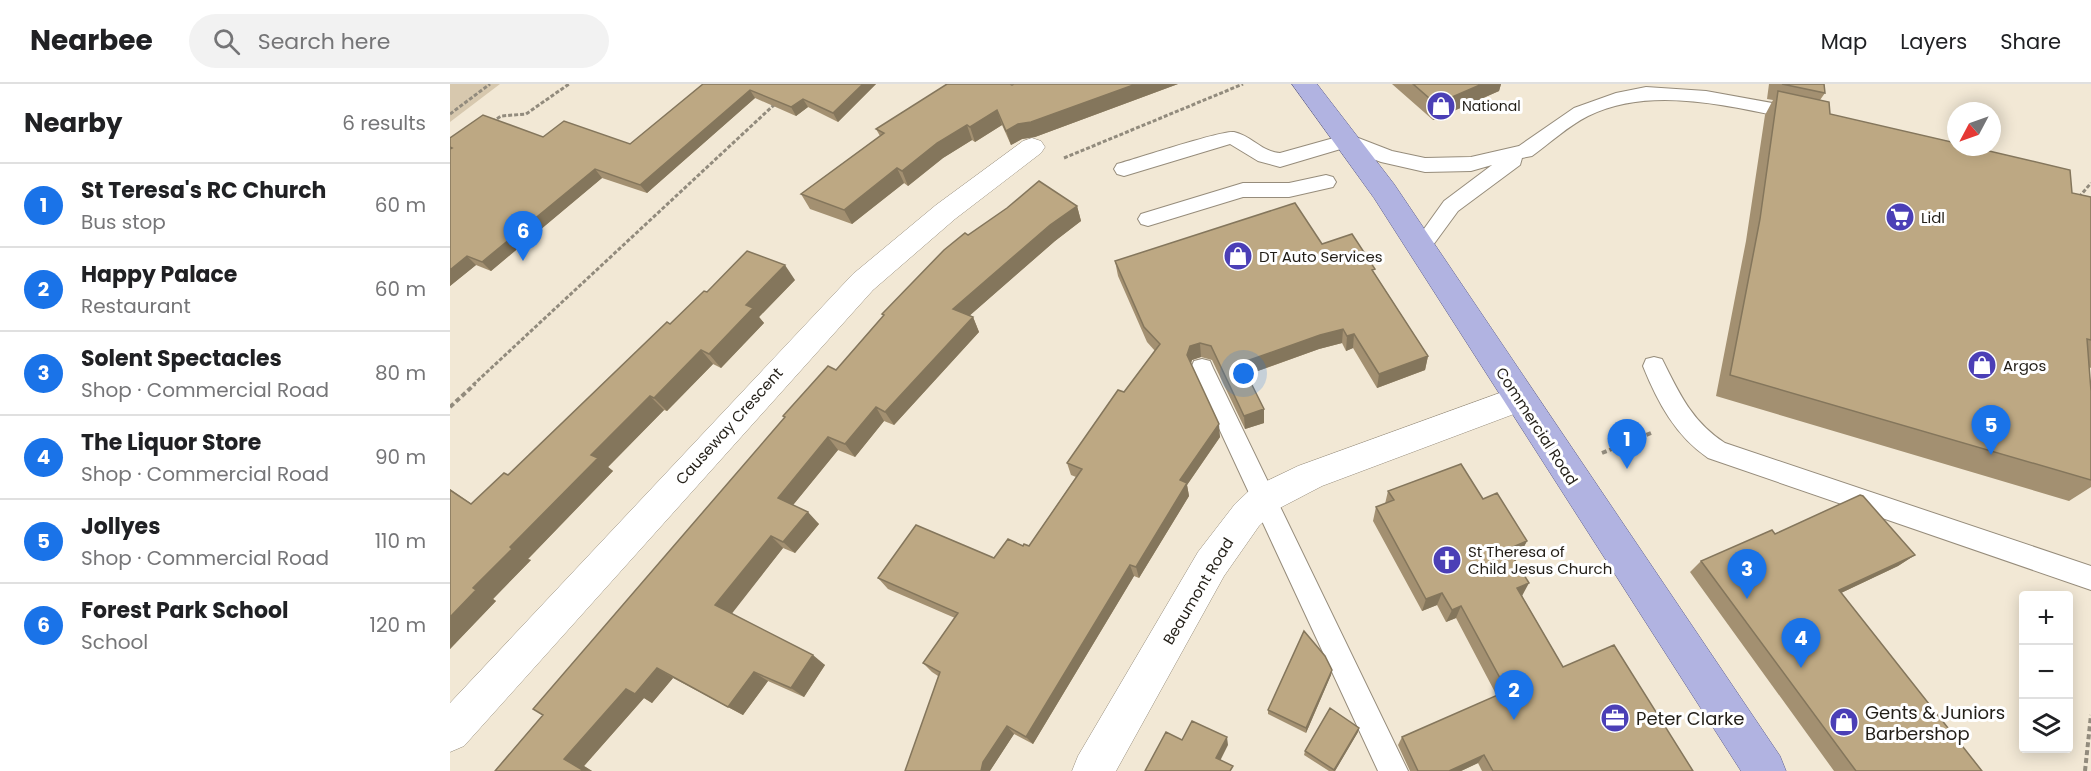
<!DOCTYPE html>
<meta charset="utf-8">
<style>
:root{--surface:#fff;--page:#f2f2f2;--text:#202124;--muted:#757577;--line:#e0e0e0;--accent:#1a73e8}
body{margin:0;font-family:Poppins,sans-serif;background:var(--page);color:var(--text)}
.controls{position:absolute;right:18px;bottom:18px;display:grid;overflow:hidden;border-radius:6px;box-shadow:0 3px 15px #0003}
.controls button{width:54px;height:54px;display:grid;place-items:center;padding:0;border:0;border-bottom:2px solid var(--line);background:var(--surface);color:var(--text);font:30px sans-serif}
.compass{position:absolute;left:1497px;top:18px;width:54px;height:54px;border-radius:50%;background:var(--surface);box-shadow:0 3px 15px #0003;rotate:229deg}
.you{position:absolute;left:794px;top:290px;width:21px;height:21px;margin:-15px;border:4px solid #fff;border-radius:50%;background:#1a73e8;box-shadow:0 0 0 9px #1a73e833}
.badge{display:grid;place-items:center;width:39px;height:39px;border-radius:50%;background:var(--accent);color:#fff;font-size:20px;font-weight:700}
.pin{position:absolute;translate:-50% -50px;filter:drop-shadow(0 2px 3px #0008)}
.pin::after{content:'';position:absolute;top:32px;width:21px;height:18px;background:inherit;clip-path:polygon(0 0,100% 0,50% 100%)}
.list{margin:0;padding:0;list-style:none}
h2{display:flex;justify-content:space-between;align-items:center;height:78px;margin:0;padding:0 24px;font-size:26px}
h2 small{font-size:20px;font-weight:400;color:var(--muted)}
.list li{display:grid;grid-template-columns:39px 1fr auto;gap:18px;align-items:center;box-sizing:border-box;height:84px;padding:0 24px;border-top:2px solid var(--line)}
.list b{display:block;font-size:22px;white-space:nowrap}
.list p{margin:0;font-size:20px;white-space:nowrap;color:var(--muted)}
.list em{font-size:20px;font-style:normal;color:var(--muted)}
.icon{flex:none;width:33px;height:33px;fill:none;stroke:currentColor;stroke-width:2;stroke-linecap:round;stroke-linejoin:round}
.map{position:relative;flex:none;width:1641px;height:687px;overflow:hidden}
header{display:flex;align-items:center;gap:36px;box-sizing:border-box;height:84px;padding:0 30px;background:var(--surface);border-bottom:2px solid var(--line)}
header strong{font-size:28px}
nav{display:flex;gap:33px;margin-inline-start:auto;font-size:21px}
.search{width:420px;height:54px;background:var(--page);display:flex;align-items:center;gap:15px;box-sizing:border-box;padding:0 21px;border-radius:33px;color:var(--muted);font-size:22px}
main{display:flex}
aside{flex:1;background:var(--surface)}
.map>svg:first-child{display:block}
</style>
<header>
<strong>Nearbee</strong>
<div class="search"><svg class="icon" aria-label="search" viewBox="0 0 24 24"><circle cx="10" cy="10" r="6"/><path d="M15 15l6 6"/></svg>Search here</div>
<nav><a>Map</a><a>Layers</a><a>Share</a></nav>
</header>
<main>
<aside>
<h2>Nearby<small>6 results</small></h2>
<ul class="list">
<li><span class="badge">1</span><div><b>St Teresa's RC Church</b><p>Bus stop</p></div><em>60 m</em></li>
<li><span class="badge">2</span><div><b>Happy Palace</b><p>Restaurant</p></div><em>60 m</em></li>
<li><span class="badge">3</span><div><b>Solent Spectacles</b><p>Shop · Commercial Road</p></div><em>80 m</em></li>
<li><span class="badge">4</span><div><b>The Liquor Store</b><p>Shop · Commercial Road</p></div><em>90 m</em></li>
<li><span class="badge">5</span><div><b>Jollyes</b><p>Shop · Commercial Road</p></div><em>110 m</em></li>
<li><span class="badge">6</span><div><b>Forest Park School</b><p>School</p></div><em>120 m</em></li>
</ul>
</aside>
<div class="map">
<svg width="1641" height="687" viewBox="0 0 1641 687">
<rect width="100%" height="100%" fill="#f2e8d5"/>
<!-- green -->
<path fill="#d7c8ae" d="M0 0H50L0 38Z"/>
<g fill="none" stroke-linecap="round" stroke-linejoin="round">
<!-- lane casing -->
<g stroke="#968c7b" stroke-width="2">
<path id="lane" d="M1196 3 1256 7 1350 24 1357 26 1359 30 1357 34 1350 36C1282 24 1204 0 1138 32 1118 42 1100 59 1082 72L1072 74 1070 81 1008 127 978 168 971 171 964 168 961 163 994 117 1042 81 1021 87 975 88 931 78 894 64 830 83 808 77 780 60 674 92 667 90 664 85 667 80C686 75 771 46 784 48 802 52 812 68 830 69L898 50 942 67 975 74 1021 73 1069 62 1124 24 1166 9Z
M876 91 883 93 886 98 883 103 839 113H793L698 142 691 140 688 135 691 130 793 99H839Z
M1204 273 1212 275C1229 309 1242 338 1275 359L1641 482V506L1258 374C1225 351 1208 319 1193 282L1196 275Z
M752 275 760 277 763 284 958 687H928L741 284 744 277Z"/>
</g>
<!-- street casing -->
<g stroke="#968c7b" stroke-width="1">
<path id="street" d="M582 54 591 57 595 63 591 69 505 135 423 206 14 662 0 668V619L403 190 486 121 573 57Z
M1069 302 1080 306 1085 315 1080 324 872 402 826 426 809 442 774 492 666 687H622L628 672 748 468 785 420 802 404 848 382Z"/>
</g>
<!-- primary casing -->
<g stroke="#5d5e8d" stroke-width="1">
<path id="primary" d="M842 0H867L944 100 1330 672 1336 687H1291L924 114Z"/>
</g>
<!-- path-far1 -->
<path stroke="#928b7d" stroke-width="3" stroke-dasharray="4 2" stroke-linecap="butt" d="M0 30 40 0
M42 38 51 32 76 30 119 0
M614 74 793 0
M1629 113 1641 99
M23 301 326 19"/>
<!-- path -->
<path stroke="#928b7d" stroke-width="4" stroke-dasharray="5 3" stroke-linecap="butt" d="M0 323 25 300
M1152 369 1201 349
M1635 687 1641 631"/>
<!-- lane -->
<use href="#lane" fill="#fff" fill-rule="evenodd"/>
<!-- street -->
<use href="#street" fill="#fff" fill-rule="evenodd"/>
<!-- primary -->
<use href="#primary" fill="#b1b3e1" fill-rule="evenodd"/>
</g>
<!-- wall -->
<path fill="#a39071" d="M253 0H426L388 38 358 23 346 32 305 14 197 109 152 94 41 187 26 181 0 202V54L180 60Z
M564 0H728L585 53 572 55 561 61 552 41 525 58 522 56 493 74 458 102 454 99 402 140 360 125 351 110 430 52 426 45Z
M942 0H1051L1049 7 983 36Z
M1319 0H1374L1375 9 1370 16 1380 30 1622 109 1641 113V284L1639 283 1641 307V403L1619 417 1266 312 1296 157 1315 31 1323 16 1317 15Z
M627 122 631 137 605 157 519 232 523 233 529 248 444 341 434 337 405 373 388 366 343 421 369 440 345 469 333 464 281 529 375 581 354 613 318 597 293 631 223 594 202 619 194 614 134 682 142 687H45L93 631 334 334 333 332 386 286 433 232 432 230 518 151Z
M872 160 925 190 978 272 975 286 927 304 903 264 896 267 892 259 869 265 797 291 814 325V339L795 345 762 276 751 273 742 276 741 279 770 353 737 401 739 412 689 494 684 492 583 660 564 650 541 685 488 592 482 588 473 579 505 534 438 505 428 494 544 474 573 462H579L626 393 621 391 617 379 674 308 705 267 697 258 668 192 665 177Z
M345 196 309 233 314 239 271 284 263 280 217 327 214 326 158 383 163 387 78 475 81 476 43 515 46 517 0 565V405L22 420 58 391 220 240 257 208Z
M938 407 1033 415 1077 457 1070 470 1063 473 1072 512 1113 583 1243 687H1032L1028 679 1011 687H960L948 661 952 653 1047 612 1006 534 996 538 987 521 972 527 923 437 926 423 935 420Z
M1465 471 1448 482 1391 509 1532 687H1384L1240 488 1251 477Z
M882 586 881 591 856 649 818 630V626Z
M908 648 885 687H879L854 671 855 667Z"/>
<!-- shaded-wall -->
<path fill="#84765c" d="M413 0H426L388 38 383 29Z
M686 0H728L585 53 572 55 561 61 556 47 568 40Z
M1032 0H1051L1049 7 983 36 986 20Z
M300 6 305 14 197 109 190 101Z
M353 15 358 23 346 32 341 23Z
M547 26 552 41 525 58 520 43Z
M517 41 522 56 493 74 458 102 452 87 487 59Z
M447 84 454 99 402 140 394 126Z
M145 85 152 94 41 187 32 178Z
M627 122 631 137 605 157 510 240 503 225 600 141Z
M17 172 26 181 0 202V186Z
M335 181 345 196 309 233 314 239 271 284 259 270 296 221Z
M523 233 529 248 444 341 435 328Z
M893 245 892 259 869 265 791 293V279L870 251Z
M904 250 903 264 896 267 897 252Z
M750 259 751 273 742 276 739 285 737 271 740 262Z
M251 266 263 280 217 327 204 314Z
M978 272 975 286 927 304 929 290Z
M200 312 214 326 158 383 163 387 78 475 81 476 43 515 46 517 0 565V533L23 504 141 371Z
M426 323 434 337 405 373 395 360Z
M814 325V339L795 345 794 332Z
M769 340 770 353 737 401 739 412 689 494 686 483 730 396Z
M378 353 388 366 339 426 328 414Z
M358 428 369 440 345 469 333 458Z
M321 452 333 464 280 532 265 521Z
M1077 457 1070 470 1051 477 1058 465Z
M1465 471 1448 482 1374 517 1389 506Z
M680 481 684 492 583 660 576 653Z
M1079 499 1072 512 1067 504Z
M992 509 987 521 972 527 976 515Z
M1011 522 1006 534 996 538 1002 526Z
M363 571 375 581 354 613 341 604Z
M207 584 223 594 202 619 194 614 134 682 142 687H134L114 675 176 605Z
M882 586 881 591 856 649V644Z
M304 588 318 597 293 631 278 623Z
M557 642 564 650 540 687H531L533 678Z
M909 644 908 648 885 687H884Z
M777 653 778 661 768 681 766 674Z
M1034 671 1028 679 1011 687H999Z"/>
<!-- building -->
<path fill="#bda883" stroke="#84765c" stroke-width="1.5" d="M253 0H413L383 29 353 15 341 23 300 6 190 101 145 85 32 178 17 172 0 186V65L2 64 0 63V54L33 31 93 53 114 37 180 60Z
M497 0H560L562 1 564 0H686L581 38 568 40 556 47 547 26 520 43 517 41 487 59 452 87 447 84 394 126 351 110 434 49 426 45Z
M963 0H1032L986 20Z
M1332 0H1374L1375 9Z
M1328 7 1379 18 1380 30 1506 59V63H1522L1620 86 1622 109 1641 113V256L1637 255 1641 307V396L1280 291 1310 135Z
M589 97 627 122 600 141 503 225 523 233 435 328 426 323 395 360 378 353 328 414 358 428 333 458 321 452 265 521 363 571 341 604 304 588 278 623 207 584 185 610 176 605 114 675 134 687H45L93 631 83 625 335 333 333 332 378 282 386 286 434 231 432 230 494 166 515 149 518 151 557 124Z
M845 119 872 160 902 150 925 185 922 186 978 272 929 290 904 250 897 252 893 245 870 251 791 279 814 325 794 332 761 262 750 259 740 262 737 271 769 340 730 396 737 399 686 483 680 481 576 653 557 642 533 678 531 687H455L490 588 473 579 508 529 428 494 466 441 544 474 558 455 573 462 574 460 579 462 632 385 617 379 668 306 674 308 710 260 694 243 665 177Z
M297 167 335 181 296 221 303 224 259 270 251 266 204 314 200 312 141 371 148 374 60 463 62 465 23 504 26 506 0 533V406L21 420 54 389 58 391 217 238 220 240 254 207 257 208Z
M1011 380 1033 415 1047 409 1077 457 1058 465 1079 499 1067 504 1113 583 1164 561 1243 687H1043L1034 671 999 687H968L952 653 1057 607 1011 522 1002 526 992 509 976 515 926 423 944 416 938 407Z
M1410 411 1413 412 1465 471 1389 506 1532 687H1406L1251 477 1322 446 1325 450Z
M854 547 875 572 882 586 856 644 818 626Z
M880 624 909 644 884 686 855 667Z
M742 637 777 653 766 674 783 682 780 687H695L716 648 732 656Z"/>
<!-- icons -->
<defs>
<g id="shop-disc" transform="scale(1.5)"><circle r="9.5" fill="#4b3fb6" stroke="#fff"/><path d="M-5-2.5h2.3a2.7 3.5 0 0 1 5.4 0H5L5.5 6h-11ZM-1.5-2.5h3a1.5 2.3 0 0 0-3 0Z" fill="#fff"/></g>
<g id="supermarket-disc" transform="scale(1.5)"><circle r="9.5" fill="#4b3fb6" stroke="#fff"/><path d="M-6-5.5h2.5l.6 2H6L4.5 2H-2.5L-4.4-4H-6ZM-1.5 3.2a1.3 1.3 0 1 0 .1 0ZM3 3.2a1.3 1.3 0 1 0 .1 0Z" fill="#fff"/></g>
<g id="church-disc" transform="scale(1.5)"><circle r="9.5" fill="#4b3fb6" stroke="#fff"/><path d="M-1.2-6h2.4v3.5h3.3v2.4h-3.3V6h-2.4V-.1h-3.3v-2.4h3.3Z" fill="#fff"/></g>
<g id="office-disc" transform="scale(1.5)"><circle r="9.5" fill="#4b3fb6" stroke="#fff"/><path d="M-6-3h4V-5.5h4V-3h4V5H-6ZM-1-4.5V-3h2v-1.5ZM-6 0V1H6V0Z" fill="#fff"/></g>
</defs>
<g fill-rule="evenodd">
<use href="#shop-disc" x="991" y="22"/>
<use href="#supermarket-disc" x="1450" y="133"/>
<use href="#shop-disc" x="788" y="172"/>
<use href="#shop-disc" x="1532" y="281"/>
<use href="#church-disc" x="997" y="476"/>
<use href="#office-disc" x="1165" y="634"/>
<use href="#shop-disc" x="1394" y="638"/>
</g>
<g text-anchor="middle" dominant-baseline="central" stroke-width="6" stroke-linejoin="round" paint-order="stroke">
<!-- far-poi labels -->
<g font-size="14" fill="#221e17" stroke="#fff" text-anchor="start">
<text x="1012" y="22">National</text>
</g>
<!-- poi labels -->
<g font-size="15" fill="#221e17" stroke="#fff" text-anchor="start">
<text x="1471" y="133">Lidl</text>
<text x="809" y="172">DT Auto Services</text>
<text x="1553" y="281">Argos</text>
<text x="1018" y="467">St Theresa of<tspan x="1018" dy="17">Child Jesus Church</tspan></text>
</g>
<!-- street labels -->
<g font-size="15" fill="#221e17" stroke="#fff">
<text transform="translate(279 342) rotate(-48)">Causeway Crescent</text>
<text transform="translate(1087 342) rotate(57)">Commercial Road</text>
<text transform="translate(748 507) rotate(-59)">Beaumont Road</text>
</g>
<!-- near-poi labels -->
<g font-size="18" fill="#221e17" stroke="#fff" text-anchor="start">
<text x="1415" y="628">Gents &amp; Juniors<tspan x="1415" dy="21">Barbershop</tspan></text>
<text x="1186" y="634">Peter Clarke</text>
</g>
</g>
</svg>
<div class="controls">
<button>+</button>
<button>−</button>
<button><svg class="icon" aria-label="layers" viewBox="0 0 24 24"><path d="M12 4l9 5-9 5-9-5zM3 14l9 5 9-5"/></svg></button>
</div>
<svg class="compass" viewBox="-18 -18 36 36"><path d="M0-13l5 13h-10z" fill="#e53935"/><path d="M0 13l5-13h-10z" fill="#757577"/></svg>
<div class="you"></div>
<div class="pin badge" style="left:1177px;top:385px">1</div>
<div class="pin badge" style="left:1064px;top:636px">2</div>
<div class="pin badge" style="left:1297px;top:515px">3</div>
<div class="pin badge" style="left:1351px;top:584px">4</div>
<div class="pin badge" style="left:1541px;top:371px">5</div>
<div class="pin badge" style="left:73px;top:177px">6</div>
</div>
</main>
